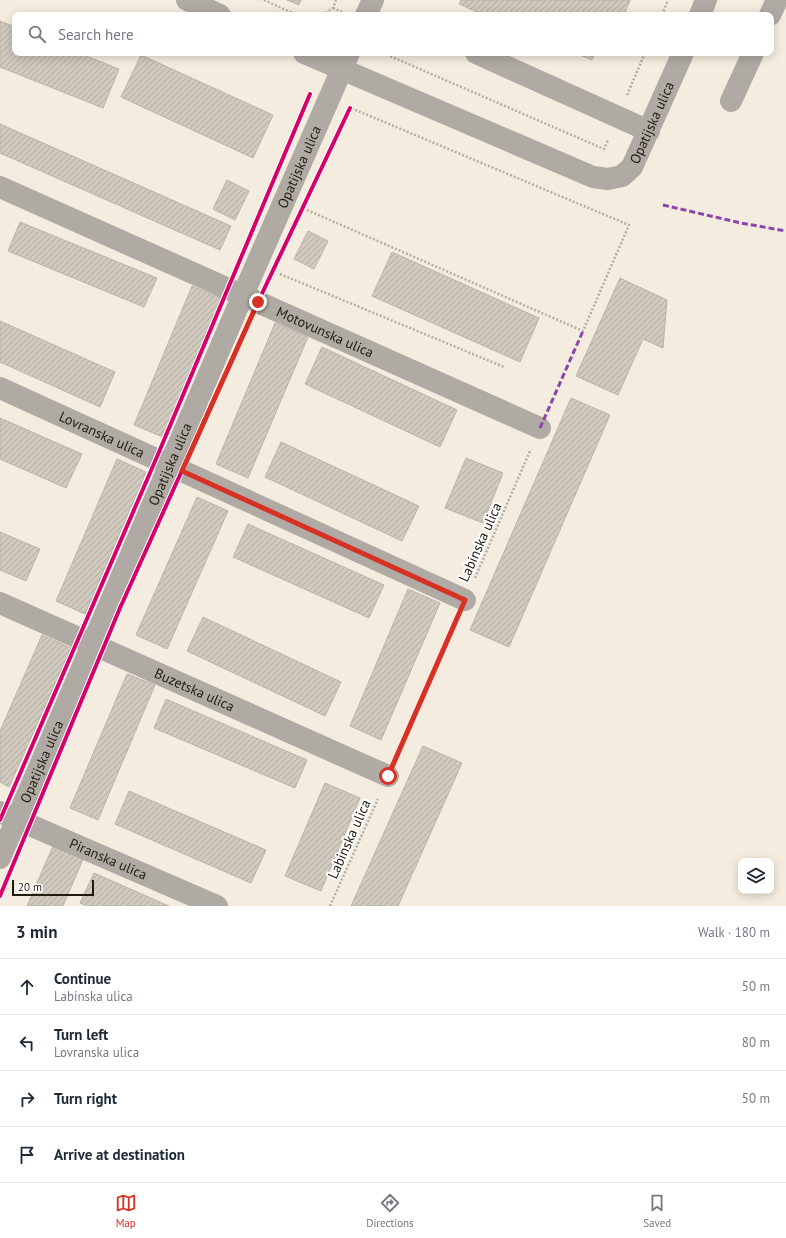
<!DOCTYPE html>
<meta charset="utf-8">
<style>
:root{--surface:#fff;--page:#f6f6f7;--text:#1f2937;--muted:#747a83;--line:#e0e1e3;--accent:#d93025}
body{margin:0;font-family:"PT Sans",sans-serif;background:var(--page);color:var(--text)}
.controls{position:absolute;right:12px;bottom:12px;display:grid;overflow:hidden;border-radius:8px;box-shadow:0 2px 10px #0003}
.controls button{width:36px;height:36px;display:grid;place-items:center;padding:0;border:0;border-bottom:1px solid var(--line);background:var(--surface);color:var(--text);font:20px sans-serif}
.scale{position:absolute;left:12px;bottom:10px;width:82px;box-sizing:border-box;padding-left:4px;border:2px solid #211b0f;border-top:0;font-size:11px;line-height:14px;white-space:nowrap;color:#211b0f;-webkit-text-stroke:3px #fff;paint-order:stroke}
.stop{position:absolute;width:12px;height:12px;margin:-9px;border:3px solid #d93025;border-radius:50%;background:#fff}
.stop.end{background:#d93025;border-color:#fff;box-shadow:0 1px 4px #0008}
.list{margin:0;padding:0;list-style:none}
h2{display:flex;justify-content:space-between;align-items:center;height:52px;margin:0;padding:0 16px;font-size:17px}
h2 small{font-size:13px;font-weight:400;color:var(--muted)}
.list li{display:grid;grid-template-columns:26px 1fr auto;gap:12px;align-items:center;box-sizing:border-box;height:56px;padding:0 16px;border-top:1px solid var(--line)}
.list b{display:block;font-size:15px;white-space:nowrap}
.list p{margin:0;font-size:13px;white-space:nowrap;color:var(--muted)}
.list em{font-size:13px;font-style:normal;color:var(--muted)}
.icon{flex:none;width:22px;height:22px;fill:none;stroke:currentColor;stroke-width:2;stroke-linecap:round;stroke-linejoin:round}
.map{position:relative;flex:none;width:786px;height:906px;overflow:hidden}
.search{position:absolute;background:var(--surface);box-shadow:0 2px 10px #0003;left:12px;right:12px;top:12px;height:44px;display:flex;align-items:center;gap:10px;box-sizing:border-box;padding:0 14px;border-radius:8px;color:var(--muted);font-size:15px}
.sheet{height:276px;background:var(--surface)}
nav{display:flex;justify-content:space-around;align-items:center;box-sizing:border-box;height:56px;border-top:1px solid var(--line);background:var(--surface);font-size:11px;color:var(--muted)}
nav a{display:grid;justify-items:center;gap:2px}
nav .on{color:var(--accent)}
.map>svg:first-child{display:block}
</style>
<div class="map">
<svg width="786" height="906" viewBox="0 0 786 906">
<defs>
<pattern id="building-hatch" width="6" height="6" patternUnits="userSpaceOnUse"><rect width="6" height="6" fill="#d0c9bd"/><path d="M-1 1l2-2M0 6l6-6M5 7l2-2" fill="none" stroke="#b2aca1"/></pattern>
</defs>
<rect width="100%" height="100%" fill="#f4ecde"/>
<!-- building -->
<path fill="url(#building-hatch)" stroke="#bbb4a9" d="M287 0H301L299 5Z
M461 0H630L624 15H484L459 4Z
M0 21 15 27V53H79L119 69 103 108 0 67Z
M575 53H595L592 60Z
M141 55 273 115 253 158 121 97Z
M0 124 231 226 220 250 0 153Z
M227 180 249 191 235 220 213 209Z
M20 222 157 278 144 307 8 251Z
M308 231 328 241 314 269 294 259Z
M392 252 539 318 520 362 372 296Z
M620 278 667 300 663 348 643 339 618 395 576 376Z
M192 286 221 298 163 437 134 425Z
M0 321 115 372 100 407 0 362Z
M275 323 308 337 248 478 216 464Z
M322 347 457 410 440 447 305 384Z
M571 398 610 415 509 647 470 630Z
M0 418 82 454 66 488 0 459Z
M281 442 419 506 402 541 265 477Z
M466 458 503 473 483 523 445 508Z
M117 459 146 472 85 614 56 601Z
M197 497 228 511 167 649 136 635Z
M248 524 384 585 369 618 233 557Z
M0 532 40 549 26 581 0 570Z
M408 589 440 603 381 740 350 726Z
M203 617 341 682 325 716 187 651Z
M42 635 71 648 9 787 0 782V731Z
M127 674 155 685 98 820 70 808Z
M166 699 307 760 295 788 154 728Z
M423 746 462 763 398 906H351Z
M325 783 360 798 321 891 285 876Z
M129 791 266 850 251 883 115 824Z
M53 846 83 859 63 906H27Z
M94 873 169 906H87L80 903Z"/>
<g fill="none" stroke-linecap="round" stroke-linejoin="round">
<!-- path -->
<path stroke="#b3afa7" stroke-width="2.5" stroke-dasharray="2 2" stroke-linecap="butt" d="M264 0 297 15
M333 8 342 12
M322 15 333 8 336 0
M662 15 668 0
M383 53 604 149 608 140
M627 95 645 53
M307 210 583 331 629 225 351 108
M280 274 504 367
M475 578 530 451
M398 754 455 623
M330 906 378 799"/>
<!-- minor -->
<g stroke="#afaba4" stroke-width="22">
<path d="M187 0 220 15"/>
<path d="M366 15 373 0"/>
<path d="M700 15 706 0"/>
<path d="M770 15 777 0"/>
<path id="s1" d="M304 53 593 177 608 179 622 176 632 167 683 53"/>
<path d="M476 53 649 131"/>
<path d="M731 101 753 53"/>
<path id="s2" d="M0 187 540 428"/>
<path id="s3" d="M0 388 465 600"/>
<path id="s4" d="M0 603 388 776"/>
<path id="s5" d="M0 812 217 906"/>
<path id="s6" d="M0 858 243 295 349 53"/>
</g>
<!-- quiet -->
<path stroke="#8e44ad" stroke-width="3" stroke-dasharray="6 3" stroke-linecap="butt" d="M663 205 741 223 786 231
M540 428 583 331"/>
<!-- cycleway casing -->
<g stroke="#fff" stroke-width="6">
<path id="cycleway" d="M0 820 156 459 310 94
M0 896 120 608 258 302 350 108"/>
</g>
<!-- cycleway -->
<use href="#cycleway" stroke="#d6006c" stroke-width="4"/>
</g>
<g fill="none" stroke-linecap="round" stroke-linejoin="round">
<!-- route -->
<path stroke="#d93025" stroke-width="5" d="M258 302 182 471 465 600 388 776"/>
</g>
<g text-anchor="middle" dominant-baseline="central" stroke-width="4" stroke-linejoin="round" paint-order="stroke">
<!-- street labels -->
<g font-size="14" fill="#211b0f" stroke="#fff">
<text stroke="none"><textPath href="#s1" startOffset="406">Opatijska ulica</textPath></text>
<text stroke="none"><textPath href="#s6" startOffset="753">Opatijska ulica</textPath></text>
<text stroke="none"><textPath href="#s2" startOffset="356">Motovunska ulica</textPath></text>
<text stroke="none"><textPath href="#s3" startOffset="112">Lovranska ulica</textPath></text>
<text stroke="none"><textPath href="#s6" startOffset="429">Opatijska ulica</textPath></text>
<text transform="translate(480 542) rotate(-66)">Labinska ulica</text>
<text stroke="none"><textPath href="#s4" startOffset="213">Buzetska ulica</textPath></text>
<text stroke="none"><textPath href="#s6" startOffset="105">Opatijska ulica</textPath></text>
<text transform="translate(349 839) rotate(-66)">Labinska ulica</text>
<text stroke="none"><textPath href="#s5" startOffset="118">Piranska ulica</textPath></text>
</g>
</g>
</svg>
<div class="controls">
<button><svg class="icon" aria-label="layers" viewBox="0 0 24 24"><path d="M12 4l9 5-9 5-9-5zM3 14l9 5 9-5"/></svg></button>
</div>
<div class="scale">20 m</div>
<div class="stop" style="left:388px;top:776px"></div>
<div class="stop end" style="left:258px;top:302px"></div>
<div class="search"><svg class="icon" aria-label="search" viewBox="0 0 24 24"><circle cx="10" cy="10" r="6"/><path d="M15 15l6 6"/></svg>Search here</div>
</div>
<section class="sheet">
<h2>3 min<small>Walk · 180 m</small></h2>
<ul class="list">
<li><svg class="icon" aria-label="ahead" viewBox="0 0 24 24"><path d="M12 20V5M6 11l6-6 6 6"/></svg><div><b>Continue</b><p>Labinska ulica</p></div><em>50 m</em></li>
<li><svg class="icon" aria-label="left" viewBox="0 0 24 24"><path d="M17 20v-9H6M10 6l-5 5 5 5"/></svg><div><b>Turn left</b><p>Lovranska ulica</p></div><em>80 m</em></li>
<li><svg class="icon" aria-label="right" viewBox="0 0 24 24"><path d="M7 20v-9h11M14 6l5 5-5 5"/></svg><div><b>Turn right</b></div><em>50 m</em></li>
<li><svg class="icon" aria-label="arrive" viewBox="0 0 24 24"><path d="M6 21V4h12l-3 4 3 4H6"/></svg><div><b>Arrive at destination</b></div></li>
</ul>
</section>
<nav>
<a class="on"><svg class="icon" aria-label="map" viewBox="0 0 24 24"><path d="M3 6l6-2 6 2 6-2v14l-6 2-6-2-6 2zM9 4v14M15 6v14"/></svg>Map</a>
<a><svg class="icon" aria-label="directions" viewBox="0 0 24 24"><path d="M12 3l9 9-9 9-9-9zM9 14v-3h6M13 9l2 2-2 2"/></svg>Directions</a>
<a><svg class="icon" aria-label="saved" viewBox="0 0 24 24"><path d="M7 4h10v16l-5-4-5 4z"/></svg>Saved</a>
</nav>
